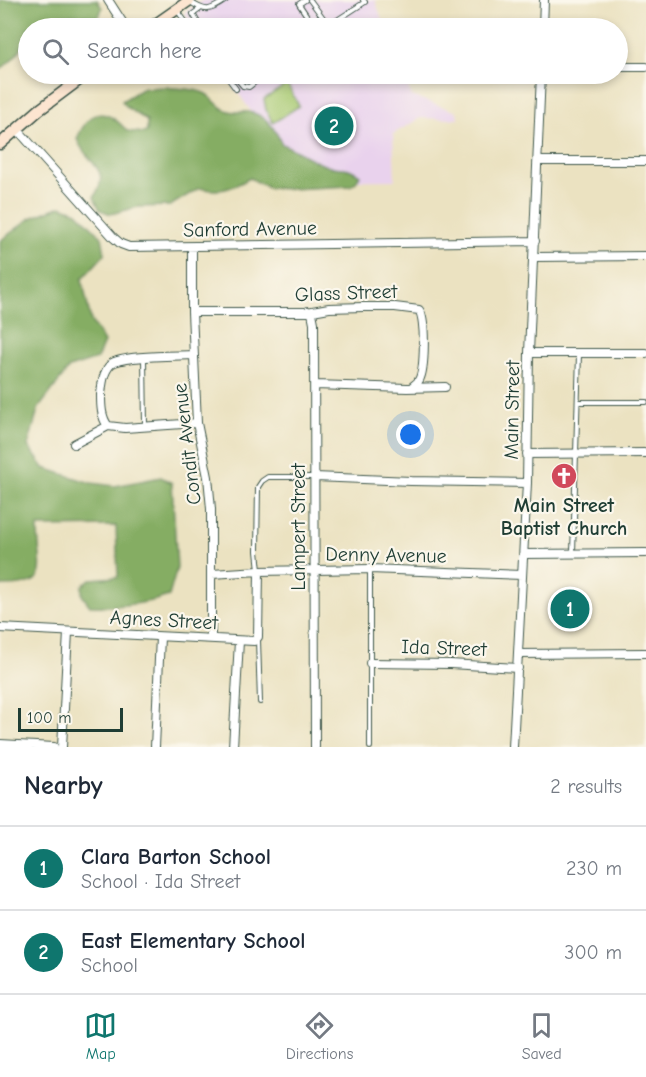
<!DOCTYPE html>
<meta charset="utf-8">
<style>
:root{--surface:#fff;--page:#f6f6f7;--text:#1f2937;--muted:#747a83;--line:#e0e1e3;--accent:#0f766e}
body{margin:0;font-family:"Comic Neue",sans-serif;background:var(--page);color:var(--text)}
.scale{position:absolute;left:18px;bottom:15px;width:105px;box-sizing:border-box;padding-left:6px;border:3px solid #1f3d34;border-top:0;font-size:16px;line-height:21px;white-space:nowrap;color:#1f3d34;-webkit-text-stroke:4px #fbf7ec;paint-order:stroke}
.you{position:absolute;left:411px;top:435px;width:21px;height:21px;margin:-15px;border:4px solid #fff;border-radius:50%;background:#1a73e8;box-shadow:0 0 0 9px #1a73e833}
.badge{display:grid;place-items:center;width:39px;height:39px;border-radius:50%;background:var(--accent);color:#fff;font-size:20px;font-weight:700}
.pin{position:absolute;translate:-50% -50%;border:3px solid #fff;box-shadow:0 2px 6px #0006}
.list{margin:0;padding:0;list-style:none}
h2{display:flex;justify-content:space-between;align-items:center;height:78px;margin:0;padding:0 24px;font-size:26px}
h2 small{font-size:20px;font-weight:400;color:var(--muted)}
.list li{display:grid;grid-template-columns:39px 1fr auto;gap:18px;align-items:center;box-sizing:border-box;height:84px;padding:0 24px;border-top:2px solid var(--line)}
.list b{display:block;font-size:22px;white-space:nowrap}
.list p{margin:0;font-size:20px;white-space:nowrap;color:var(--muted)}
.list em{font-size:20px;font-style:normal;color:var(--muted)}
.icon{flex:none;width:33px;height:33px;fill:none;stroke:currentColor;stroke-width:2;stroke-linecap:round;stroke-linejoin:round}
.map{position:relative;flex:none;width:646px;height:747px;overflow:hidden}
.search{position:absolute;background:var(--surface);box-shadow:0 3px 9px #0003;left:18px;right:18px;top:18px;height:66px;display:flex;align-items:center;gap:15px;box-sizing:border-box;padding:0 21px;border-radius:33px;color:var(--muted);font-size:22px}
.sheet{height:246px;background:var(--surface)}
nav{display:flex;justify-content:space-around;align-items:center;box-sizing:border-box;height:84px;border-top:2px solid var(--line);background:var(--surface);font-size:16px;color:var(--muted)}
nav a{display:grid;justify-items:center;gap:3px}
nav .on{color:var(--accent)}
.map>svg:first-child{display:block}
</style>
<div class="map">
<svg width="646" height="747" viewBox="0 0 646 747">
<rect width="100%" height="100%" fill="#fbf7ec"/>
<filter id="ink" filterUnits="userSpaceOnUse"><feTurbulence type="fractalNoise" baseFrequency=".0167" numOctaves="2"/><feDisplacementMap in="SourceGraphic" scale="12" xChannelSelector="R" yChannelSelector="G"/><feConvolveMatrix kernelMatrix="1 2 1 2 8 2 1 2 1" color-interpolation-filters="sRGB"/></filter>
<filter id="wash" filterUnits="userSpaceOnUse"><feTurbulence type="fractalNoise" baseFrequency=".008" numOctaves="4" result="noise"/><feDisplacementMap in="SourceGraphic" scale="24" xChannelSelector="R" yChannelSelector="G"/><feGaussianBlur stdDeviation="1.35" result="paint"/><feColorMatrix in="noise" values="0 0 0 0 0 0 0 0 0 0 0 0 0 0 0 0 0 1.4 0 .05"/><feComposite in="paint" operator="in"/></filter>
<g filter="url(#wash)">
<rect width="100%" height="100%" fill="#ebe2c1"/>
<!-- built -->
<path fill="#e9d2ed" d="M203 0H375L385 28H195L184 13Z
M225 74H403L412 96 457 112 458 119 420 118 393 134 395 180 309 181 266 133Z"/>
<!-- green -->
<path fill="#a7c971" stroke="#638352" stroke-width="1.5" d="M287 84 299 106 273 123 266 110 264 99Z"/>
<!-- forest -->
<path fill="#85ad63" stroke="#52754c" stroke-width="1.5" d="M0 0H97L102 8 99 17C85 17 68 12 55 17 43 23 43 28 28 28 28 46 13 59 0 70Z
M166 87C178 89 193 88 204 93 212 96 217 107 226 110 235 114 240 111 249 112 267 115 275 129 282 144 297 150 309 159 324 165 340 171 343 163 360 175L356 182 350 186 290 189 269 188 250 178C230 189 221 193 199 188L170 206 138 207 111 214 100 210 94 197C113 167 86 164 77 139 89 109 106 106 127 131L144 133 147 131V121C139 114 127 110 122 101L143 88Z
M61 206 77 212 102 237 105 254 82 279 91 321 104 342 97 359 69 368 38 409 28 446 44 468 91 483 115 486 161 477 172 483 177 568 169 596C143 605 117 607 90 606L82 595V586L90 579 118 577 116 526 38 527C38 569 55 587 0 586V241L31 218Z"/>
</g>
<g filter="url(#ink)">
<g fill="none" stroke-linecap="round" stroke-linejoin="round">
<!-- lane casing -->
<g stroke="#3e5649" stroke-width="6">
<path id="lane" d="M305 0 299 4 315 28
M310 0 329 26
M189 1C206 13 210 11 226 0
M200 9 193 14 201 28
M177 10 190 28
M262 28H263
M325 28 365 2 363 0
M225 74 236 89
M233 74 243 86 249 87 265 74
M144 358 145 426
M578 402H646
M573 553 579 354
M370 569V747
M259 570 257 551 258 487 262 481 268 477H315
M258 640 260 702"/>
</g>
<!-- street casing -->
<g stroke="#3e5649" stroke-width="10">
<path id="street" d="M108 0 126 28
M543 28 544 0
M618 67H646
M17 129 114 238 121 244 129 247 535 241
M538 161H646
M192 247V312L197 423 208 477 211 509V638
M534 257 646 256
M308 311 312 313 314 323 315 747
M192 312H307L329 308 363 307H395L419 310C426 318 425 370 419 380 417 384 415 384 412 387
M529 353H646
M315 385 407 388 445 387
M108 426C101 417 101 405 101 395 102 384 103 372 111 364 122 355 177 356 194 355
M74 444 108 426 125 428 197 423
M527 454 646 453
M315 477 411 481 527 483
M524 554 646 553
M212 574 259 571 370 569 522 575
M0 628 254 641 258 637 259 571
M518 654 646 653
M370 663 450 664 518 668
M0 744 54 747
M62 747 68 632
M155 747 160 637
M233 747 239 641
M513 747 527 483 529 353 541 74"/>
</g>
<!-- secondary casing -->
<g stroke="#3e5649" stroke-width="13">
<path id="secondary" d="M150 28 190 0
M0 144 39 110 87 74"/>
</g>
<!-- lane -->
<use href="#lane" stroke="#fff" stroke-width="4"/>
<!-- street -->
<use href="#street" stroke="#fff" stroke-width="8"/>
<!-- secondary -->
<use href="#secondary" stroke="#fce5d0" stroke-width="10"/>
</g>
</g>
<!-- icons -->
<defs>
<g id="church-disc" transform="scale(1.35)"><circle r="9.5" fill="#d1495b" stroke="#fbf7ec"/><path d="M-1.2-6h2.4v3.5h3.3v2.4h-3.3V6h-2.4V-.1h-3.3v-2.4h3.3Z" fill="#fff"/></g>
</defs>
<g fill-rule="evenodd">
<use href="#church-disc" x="564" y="476"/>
</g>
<g text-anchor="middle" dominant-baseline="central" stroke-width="4.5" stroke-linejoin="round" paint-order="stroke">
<!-- street labels -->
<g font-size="20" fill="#1f3d34" stroke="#fbf7ec">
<text transform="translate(250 229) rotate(-1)">Sanford Avenue</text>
<text transform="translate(346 293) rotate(-2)">Glass Street</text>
<text transform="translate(512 410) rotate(-89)">Main Street</text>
<text transform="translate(187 444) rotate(-97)">Condit Avenue</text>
<text transform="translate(298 527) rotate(-90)">Lampert Street</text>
<text transform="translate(386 555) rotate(1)">Denny Avenue</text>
<text transform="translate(164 620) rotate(3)">Agnes Street</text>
<text transform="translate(444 648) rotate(2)">Ida Street</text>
</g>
<!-- poi labels -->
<g font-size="20" font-weight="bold" fill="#1f3d34" stroke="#fbf7ec">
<text x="564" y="505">Main Street<tspan x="564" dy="23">Baptist Church</tspan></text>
</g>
</g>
</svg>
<div class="scale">100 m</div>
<div class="you"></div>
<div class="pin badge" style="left:570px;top:609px">1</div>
<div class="pin badge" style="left:334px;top:126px">2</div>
<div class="search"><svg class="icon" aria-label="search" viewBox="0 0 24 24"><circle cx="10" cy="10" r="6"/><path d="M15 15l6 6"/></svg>Search here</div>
</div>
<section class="sheet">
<h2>Nearby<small>2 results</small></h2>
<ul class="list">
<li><span class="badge">1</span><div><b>Clara Barton School</b><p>School · Ida Street</p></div><em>230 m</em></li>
<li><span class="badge">2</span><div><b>East Elementary School</b><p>School</p></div><em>300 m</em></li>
</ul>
</section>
<nav>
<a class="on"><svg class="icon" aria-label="map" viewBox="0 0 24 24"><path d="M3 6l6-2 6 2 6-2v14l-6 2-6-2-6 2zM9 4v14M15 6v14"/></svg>Map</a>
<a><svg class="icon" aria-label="directions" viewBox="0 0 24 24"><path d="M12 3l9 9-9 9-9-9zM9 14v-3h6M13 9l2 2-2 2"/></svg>Directions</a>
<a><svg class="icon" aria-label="saved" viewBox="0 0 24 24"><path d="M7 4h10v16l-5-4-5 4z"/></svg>Saved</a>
</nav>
